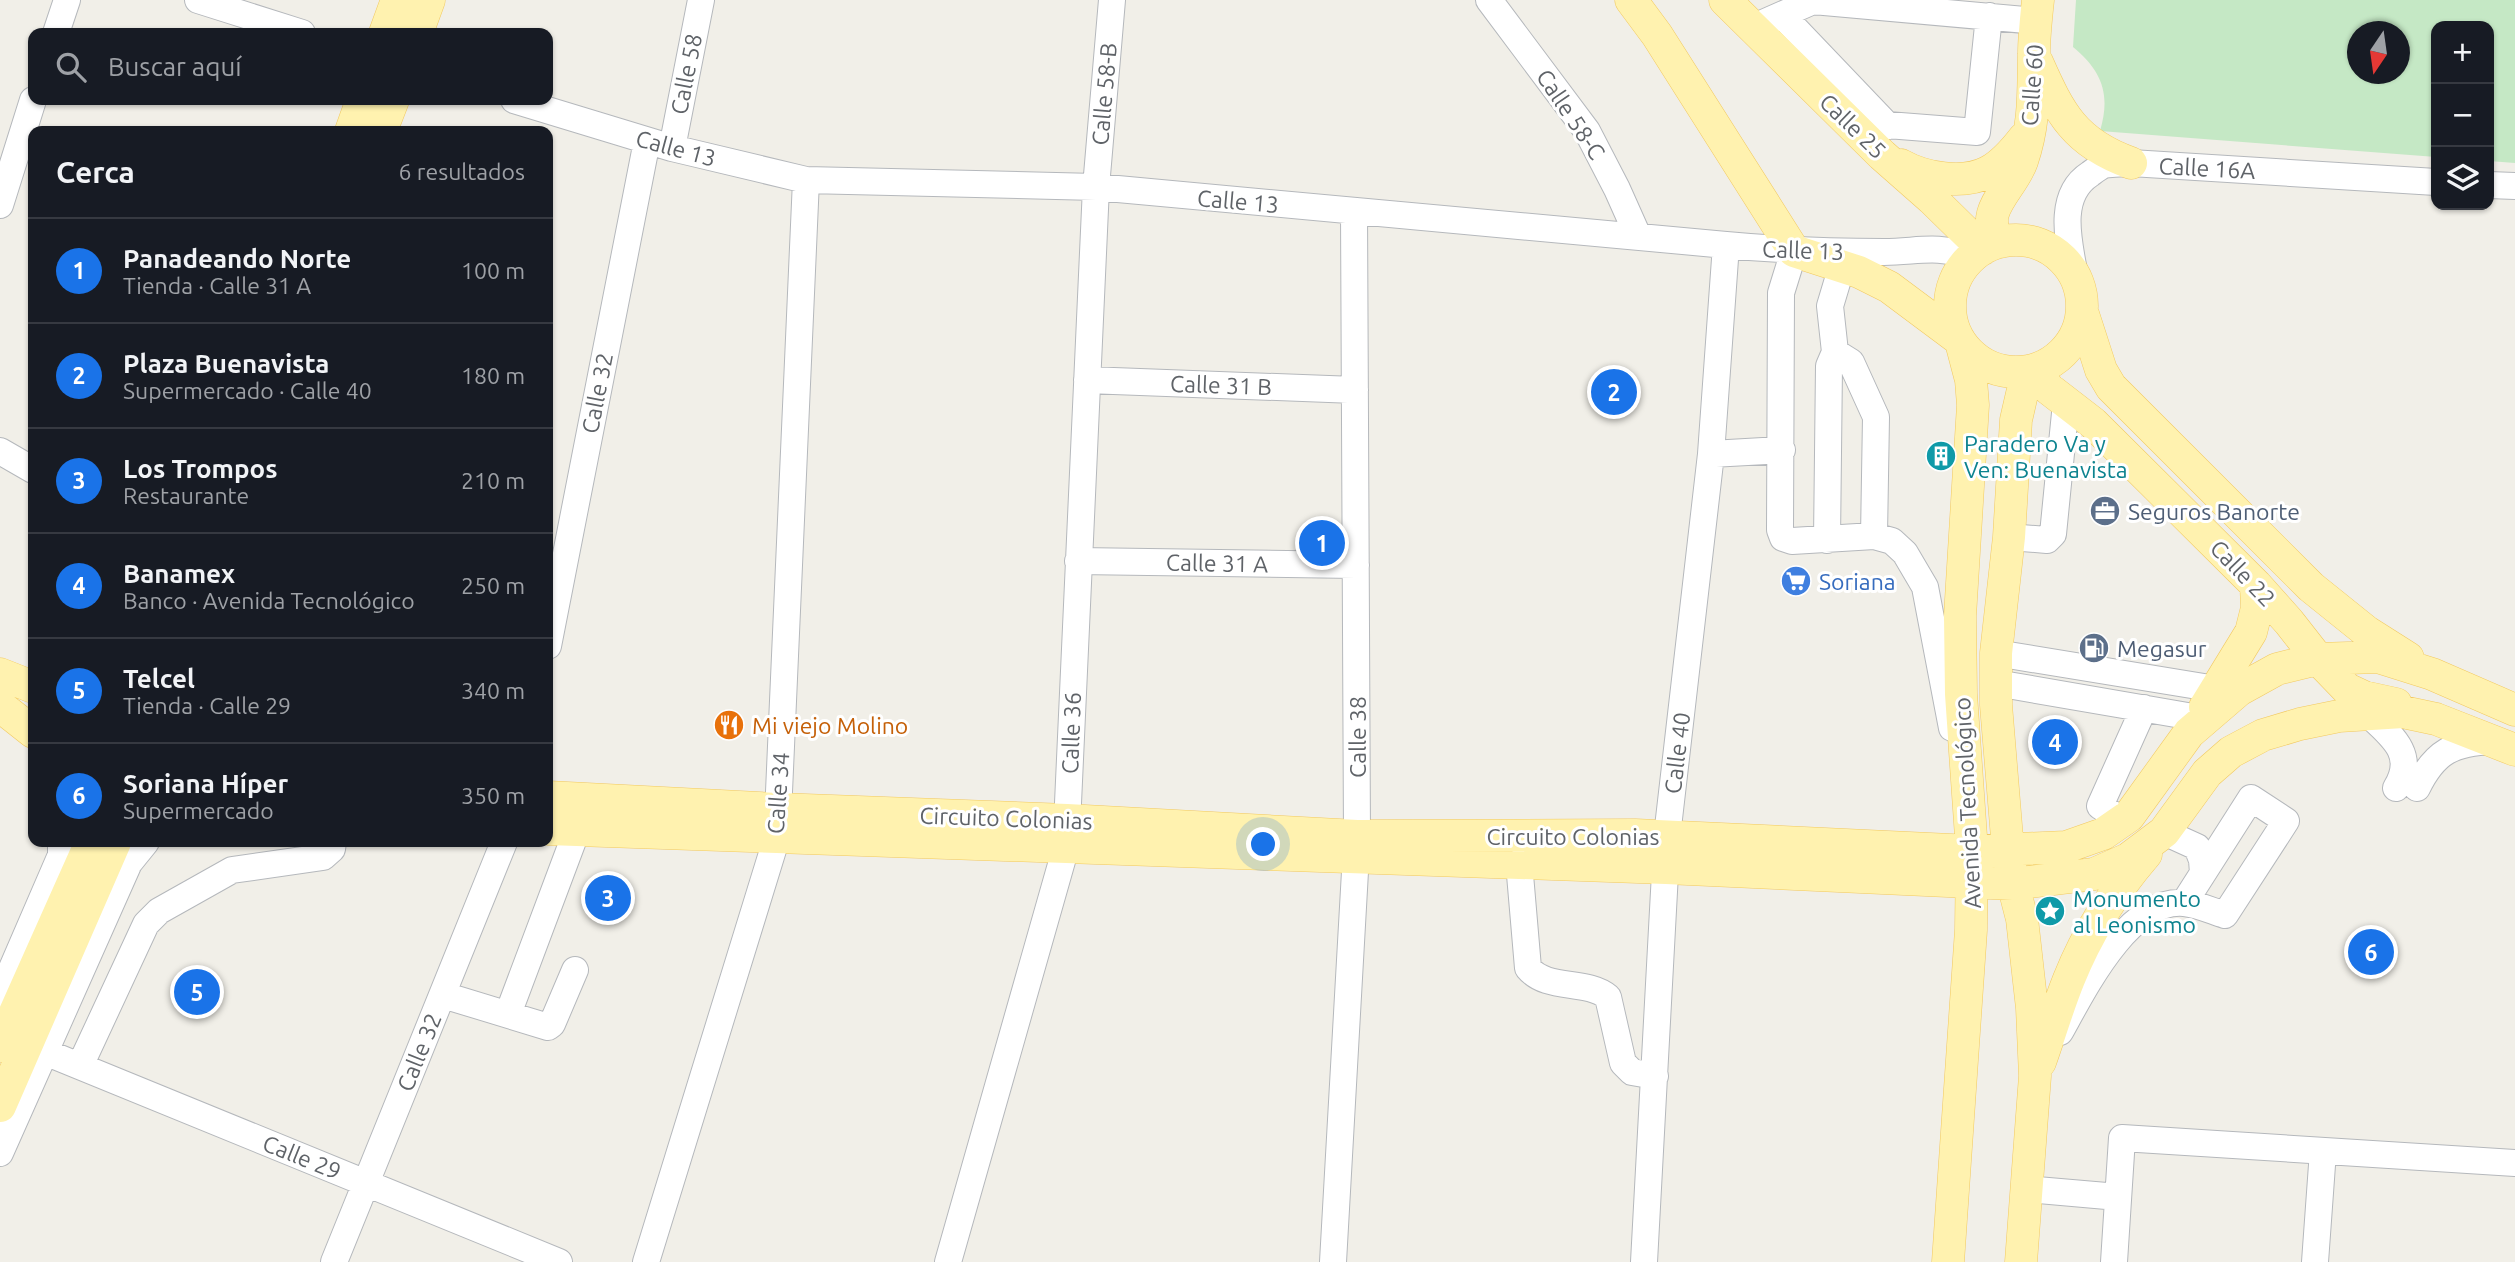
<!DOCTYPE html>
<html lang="es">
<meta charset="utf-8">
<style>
:root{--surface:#171b24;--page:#20242c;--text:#f1f3f6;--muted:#9ea1a6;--line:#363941;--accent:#1a73e8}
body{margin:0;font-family:Ubuntu,sans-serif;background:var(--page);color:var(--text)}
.controls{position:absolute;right:21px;top:21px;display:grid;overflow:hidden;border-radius:14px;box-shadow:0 2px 5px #0004}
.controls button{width:63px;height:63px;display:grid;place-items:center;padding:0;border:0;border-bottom:2px solid var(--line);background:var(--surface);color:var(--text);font:35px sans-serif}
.compass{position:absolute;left:2347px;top:21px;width:63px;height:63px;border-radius:50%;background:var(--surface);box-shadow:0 2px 5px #0004;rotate:193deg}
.you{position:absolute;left:1264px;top:845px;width:24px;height:24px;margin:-18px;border:5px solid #fff;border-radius:50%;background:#1a73e8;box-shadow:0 0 0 10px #1a73e833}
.badge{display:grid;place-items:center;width:46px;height:46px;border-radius:50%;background:var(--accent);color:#fff;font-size:23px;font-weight:700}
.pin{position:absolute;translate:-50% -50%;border:4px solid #fff;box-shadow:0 2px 7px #0006}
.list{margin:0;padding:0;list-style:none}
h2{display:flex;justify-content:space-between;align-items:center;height:91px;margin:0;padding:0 28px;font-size:30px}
h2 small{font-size:23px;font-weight:400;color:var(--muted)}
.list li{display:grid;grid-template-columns:46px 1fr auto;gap:21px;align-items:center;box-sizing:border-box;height:105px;padding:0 28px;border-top:2px solid var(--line)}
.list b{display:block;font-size:26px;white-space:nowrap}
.list p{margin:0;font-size:23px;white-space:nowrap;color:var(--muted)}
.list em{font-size:23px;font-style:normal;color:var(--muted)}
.icon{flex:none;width:38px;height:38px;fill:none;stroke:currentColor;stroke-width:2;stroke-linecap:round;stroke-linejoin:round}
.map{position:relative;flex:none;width:2515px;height:1262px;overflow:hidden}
.search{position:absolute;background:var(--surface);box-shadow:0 2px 5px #0004;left:28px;top:28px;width:525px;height:77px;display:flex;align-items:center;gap:18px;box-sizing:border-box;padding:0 24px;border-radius:14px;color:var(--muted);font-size:26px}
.panel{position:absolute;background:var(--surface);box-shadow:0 2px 5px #0004;left:28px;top:126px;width:525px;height:721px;border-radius:14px}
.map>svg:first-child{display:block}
</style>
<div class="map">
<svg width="2515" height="1262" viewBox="0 0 2515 1262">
<rect width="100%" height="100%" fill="#f1efe8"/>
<!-- green -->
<path fill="#c5e8c5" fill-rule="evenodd" d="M2076 0H2515V163L2489 161V26H2436V157L2100 131C2111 94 2102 71 2073 47ZM2358 32H2400V74H2358Z"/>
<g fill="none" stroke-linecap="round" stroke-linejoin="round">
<!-- minor casing -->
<g stroke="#b5b8bc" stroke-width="28">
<path id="minor" d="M198 0 302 33
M1489 0 1587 131 1617 189 1638 236
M1782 15 1888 126
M1754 27 1813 1 2036 21
M56 33 67 0
M514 100 672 148 806 180 1096 187 1726 245C1779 250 1831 252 1884 252 1918 252 1936 244 1970 257
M1849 122 1977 132 1989 16
M672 148 701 0
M2489 185 2515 186
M0 205 33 100
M1794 251 1781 293 1780 530 1783 538 1792 541 1874 536 1892 541 1905 553 1925 587 1952 728
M2075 276C2069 243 2056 196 2090 174 2094 171 2099 167 2104 165 2112 163 2122 164 2131 163L2436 182
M1835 352 1851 362 1876 417 1874 536
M1087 380 1355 390
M0 451 33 470
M1711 454 1782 450
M2009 537 2047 540 2053 534 2066 403
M1827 540 1829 366 1835 352 1830 306 1842 266
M1078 561 1356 565
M548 646 647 141
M1996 653 2216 689
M1996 683 2199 718
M2368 714C2392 736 2417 755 2396 788
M2417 788C2435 751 2453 743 2493 741
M2123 821 2100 806 2144 708
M2164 832 2197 847 2202 860 2203 873
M1519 863 1528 968C1547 991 1586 979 1608 997L1623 1063 1632 1072 1655 1076
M443 995 548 1027 552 1024 575 970
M0 996 61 855V842
M508 1014 577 830
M2060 1032C2083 991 2128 898 2184 903 2197 904 2212 911 2225 915L2286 821 2251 798 2184 903
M45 1052 559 1262
M80 1066 146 924 159 911 232 870 323 857 332 849 333 842
M0 1153 129 863 146 842
M2026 1189 2118 1197
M334 1262 504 842
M646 1262 777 837 806 180
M948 1262 1066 847 1096 187 1112 0
M1333 1262 1357 836 1354 211
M1644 1262 1667 836 1711 454 1726 245
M2114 1262 2122 1138 2515 1163
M2315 1262 2323 1151"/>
</g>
<!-- major casing -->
<g stroke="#f2c960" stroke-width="33">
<path id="major" d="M1631 0 1657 35 1794 251 1859 272 1889 287 1956 337
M1725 0 1882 155 1932 199 1983 249
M385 33 397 0
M417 33 429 0
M2037 62C2060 114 2075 143 2131 163
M351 131 362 100
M381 131 393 100
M1901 165C1924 178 1963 185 1988 172 2003 164 2014 151 2024 138
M1950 306a66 66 0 1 1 132 0a66 66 0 1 1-132 0Z
M2000 242C1976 212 2012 190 2022 161 2035 123 2033 93 2034 54 2034 36 2036 18 2038 0
M2082 311 2101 370 2111 387 2311 587 2367 632 2408 658
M2034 371 2049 389 2093 423 2256 585 2289 622 2318 659 2347 689 2364 697 2396 704
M0 674 33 687
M0 706 33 732
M2205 707 2251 632 2257 608 2256 585
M548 797 778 809 1067 820 1357 836 1635 835 1972 851 2066 847 2103 834 2129 816 2189 733 2239 690 2277 669 2318 659 2378 657 2432 674 2515 710
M548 829 1666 868 2013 884 2094 874 2128 859 2164 832 2207 773 2231 752 2263 735 2300 724 2339 716 2403 712 2436 719 2515 750
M0 1046 91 842
M2040 1062C2050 1034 2058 1006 2069 979 2087 934 2115 890 2146 854
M0 1106 115 842
M1948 1262 1971 930 1972 851 1961 694 1960 616 1973 405 1971 380 1962 346
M2021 1262 2035 1076 2032 1008 2022 919 2013 884 2008 850 1996 705V653L2009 537 2016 420 2027 372"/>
</g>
<!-- minor -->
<use href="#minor" stroke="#fff" stroke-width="26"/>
<!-- major -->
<use href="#major" stroke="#fff2af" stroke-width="32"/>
</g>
<!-- icons -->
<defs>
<g id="building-disc" transform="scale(1.575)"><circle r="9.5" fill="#0f9aa8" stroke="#fff"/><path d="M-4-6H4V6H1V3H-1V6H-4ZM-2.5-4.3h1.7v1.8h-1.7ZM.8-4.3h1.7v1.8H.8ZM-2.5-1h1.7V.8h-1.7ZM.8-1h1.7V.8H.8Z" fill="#fff"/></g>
<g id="office-disc" transform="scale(1.575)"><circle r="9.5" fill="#5c6f8a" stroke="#fff"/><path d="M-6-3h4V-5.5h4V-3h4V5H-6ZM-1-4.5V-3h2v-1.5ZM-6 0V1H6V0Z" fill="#fff"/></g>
<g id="supermarket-disc" transform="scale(1.575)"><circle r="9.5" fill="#3f7fe0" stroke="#fff"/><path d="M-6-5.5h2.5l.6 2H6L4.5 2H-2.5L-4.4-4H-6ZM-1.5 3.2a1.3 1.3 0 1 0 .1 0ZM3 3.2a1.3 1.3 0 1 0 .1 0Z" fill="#fff"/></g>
<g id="fuel-disc" transform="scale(1.575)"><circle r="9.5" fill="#5c6f8a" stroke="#fff"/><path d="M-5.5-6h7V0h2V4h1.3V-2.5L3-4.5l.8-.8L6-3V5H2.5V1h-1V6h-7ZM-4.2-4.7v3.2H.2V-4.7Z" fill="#fff"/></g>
<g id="restaurant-disc" transform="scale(1.575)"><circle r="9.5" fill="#e8710a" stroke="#fff"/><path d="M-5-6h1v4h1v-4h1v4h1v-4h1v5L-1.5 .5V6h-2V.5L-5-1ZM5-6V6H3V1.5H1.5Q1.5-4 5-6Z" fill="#fff"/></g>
<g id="sight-disc" transform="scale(1.575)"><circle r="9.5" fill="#0f9aa8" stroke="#fff"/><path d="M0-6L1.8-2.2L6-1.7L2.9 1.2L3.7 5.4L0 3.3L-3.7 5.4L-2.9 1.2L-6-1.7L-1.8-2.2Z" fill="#fff"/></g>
</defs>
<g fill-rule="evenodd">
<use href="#building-disc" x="1941" y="456"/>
<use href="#office-disc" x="2105" y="511"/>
<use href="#supermarket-disc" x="1796" y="581"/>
<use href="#fuel-disc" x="2094" y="648"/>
<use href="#restaurant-disc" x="729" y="725"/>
<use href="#sight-disc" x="2050" y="911"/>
</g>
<g text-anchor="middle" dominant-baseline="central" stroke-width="6" stroke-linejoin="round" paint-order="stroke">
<!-- street labels -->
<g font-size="23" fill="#5f6368" stroke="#fff">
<text transform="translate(686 74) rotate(-79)">Calle 58</text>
<text transform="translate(2032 85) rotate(-86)">Calle 60</text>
<text transform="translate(1104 94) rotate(-85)">Calle 58-B</text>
<text transform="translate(1571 114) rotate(56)">Calle 58-C</text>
<text transform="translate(1853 126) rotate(44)">Calle 25</text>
<text transform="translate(676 148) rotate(15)">Calle 13</text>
<text transform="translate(2207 168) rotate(3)">Calle 16A</text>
<text transform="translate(1238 201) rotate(5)">Calle 13</text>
<text transform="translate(1803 250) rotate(2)">Calle 13</text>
<text transform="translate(1221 385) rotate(2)">Calle 31 B</text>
<text transform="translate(597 393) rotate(-79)">Calle 32</text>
<text transform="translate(1217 563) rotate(1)">Calle 31 A</text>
<text transform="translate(2243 573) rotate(46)">Calle 22</text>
<text transform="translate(1071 733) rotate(-88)">Calle 36</text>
<text transform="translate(1357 737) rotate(-90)">Calle 38</text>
<text transform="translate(1677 753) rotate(-83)">Calle 40</text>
<text transform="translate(778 793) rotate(-86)">Calle 34</text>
<text transform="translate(1967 803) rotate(-93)">Avenida Tecnológico</text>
<text transform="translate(1006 818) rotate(2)">Circuito Colonias</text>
<text x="1573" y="836">Circuito Colonias</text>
<text transform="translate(419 1052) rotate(-68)">Calle 32</text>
<text transform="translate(302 1157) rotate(22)">Calle 29</text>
</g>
<!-- culture labels -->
<g font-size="23" fill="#0d838f" stroke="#fff" text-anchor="start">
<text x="1964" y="443">Paradero Va y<tspan x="1964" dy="26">Ven: Buenavista</tspan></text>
<text x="2073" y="898">Monumento<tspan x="2073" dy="26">al Leonismo</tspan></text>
</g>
<!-- service labels -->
<g font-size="23" fill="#4e5e75" stroke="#fff" text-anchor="start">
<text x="2128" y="511">Seguros Banorte</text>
<text x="2117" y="648">Megasur</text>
</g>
<!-- shop labels -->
<g font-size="23" fill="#366cbe" stroke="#fff" text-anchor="start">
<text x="1819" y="581">Soriana</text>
</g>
<!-- food labels -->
<g font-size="23" fill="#c56008" stroke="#fff" text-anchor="start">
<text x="752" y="725">Mi viejo Molino</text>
</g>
</g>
</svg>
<div class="controls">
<button>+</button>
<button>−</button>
<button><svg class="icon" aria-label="layers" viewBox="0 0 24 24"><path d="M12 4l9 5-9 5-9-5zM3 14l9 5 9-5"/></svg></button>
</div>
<svg class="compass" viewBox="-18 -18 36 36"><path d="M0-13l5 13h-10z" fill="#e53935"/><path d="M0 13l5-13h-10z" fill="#9ea1a6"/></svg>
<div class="you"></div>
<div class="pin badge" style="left:1322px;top:543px">1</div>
<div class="pin badge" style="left:1614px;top:392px">2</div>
<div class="pin badge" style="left:608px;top:898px">3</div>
<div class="pin badge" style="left:2055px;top:742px">4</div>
<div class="pin badge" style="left:197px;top:992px">5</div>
<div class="pin badge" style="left:2371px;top:952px">6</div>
<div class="search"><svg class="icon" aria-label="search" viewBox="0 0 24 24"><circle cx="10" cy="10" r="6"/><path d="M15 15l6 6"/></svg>Buscar aquí</div>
<section class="panel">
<h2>Cerca<small>6 resultados</small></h2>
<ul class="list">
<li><span class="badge">1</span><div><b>Panadeando Norte</b><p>Tienda · Calle 31 A</p></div><em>100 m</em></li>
<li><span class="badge">2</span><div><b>Plaza Buenavista</b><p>Supermercado · Calle 40</p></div><em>180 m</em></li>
<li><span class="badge">3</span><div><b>Los Trompos</b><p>Restaurante</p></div><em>210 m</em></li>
<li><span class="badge">4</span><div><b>Banamex</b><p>Banco · Avenida Tecnológico</p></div><em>250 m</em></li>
<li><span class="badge">5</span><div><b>Telcel</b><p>Tienda · Calle 29</p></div><em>340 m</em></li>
<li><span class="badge">6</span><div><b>Soriana Híper</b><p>Supermercado</p></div><em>350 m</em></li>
</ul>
</section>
</div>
